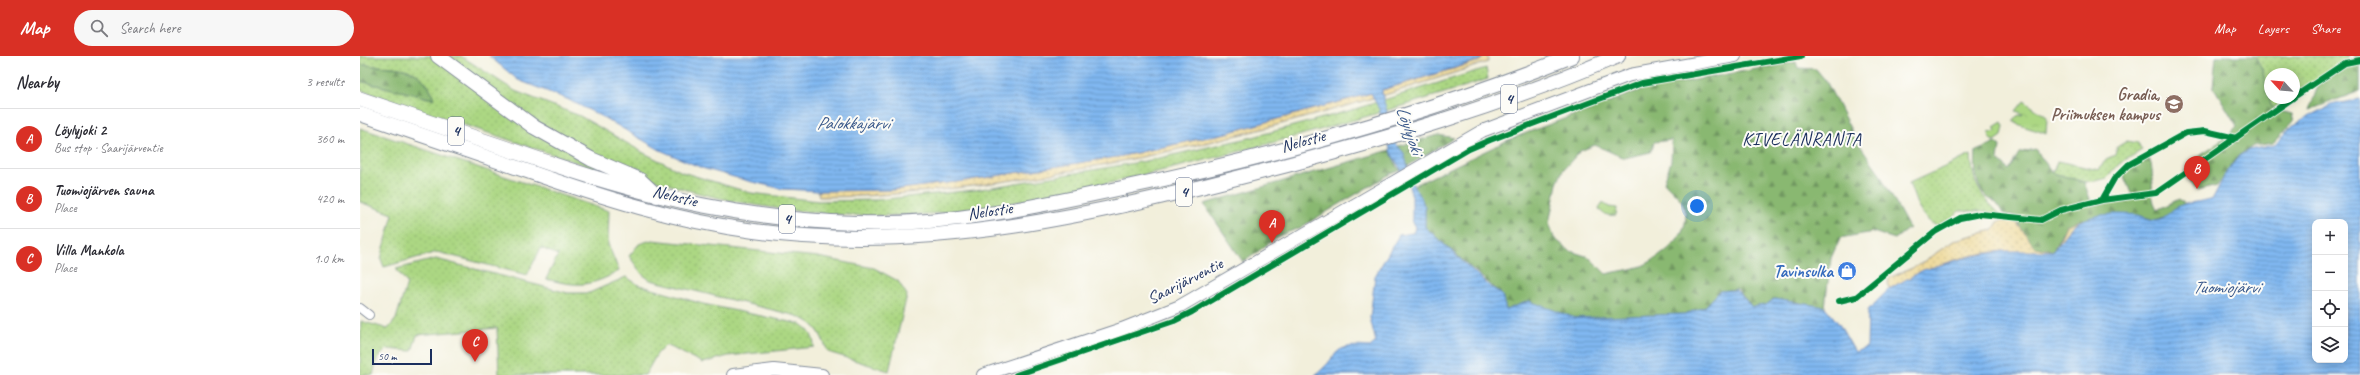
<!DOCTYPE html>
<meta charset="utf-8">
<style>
:root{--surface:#fff;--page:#f7f7f7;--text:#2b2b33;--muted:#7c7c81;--line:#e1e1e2;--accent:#d93025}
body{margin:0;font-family:Caveat,sans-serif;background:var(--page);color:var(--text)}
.controls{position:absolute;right:12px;bottom:12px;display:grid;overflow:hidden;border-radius:8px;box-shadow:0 2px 10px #0003}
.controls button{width:36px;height:36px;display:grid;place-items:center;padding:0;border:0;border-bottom:1px solid var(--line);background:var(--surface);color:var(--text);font:20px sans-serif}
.compass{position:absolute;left:1904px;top:12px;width:36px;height:36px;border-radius:50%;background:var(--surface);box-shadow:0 2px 10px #0003;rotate:296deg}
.scale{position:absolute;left:12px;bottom:10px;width:60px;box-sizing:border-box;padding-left:4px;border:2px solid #1b2f5e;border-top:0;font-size:11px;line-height:14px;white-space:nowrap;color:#1b2f5e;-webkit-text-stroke:3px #fdfcf7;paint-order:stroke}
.you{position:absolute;left:1337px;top:150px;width:14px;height:14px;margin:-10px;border:3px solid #fff;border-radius:50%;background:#1a73e8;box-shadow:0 0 0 6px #1a73e833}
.badge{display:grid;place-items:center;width:26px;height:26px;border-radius:50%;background:var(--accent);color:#fff;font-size:13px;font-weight:700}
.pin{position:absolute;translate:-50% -33px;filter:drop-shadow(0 1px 2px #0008)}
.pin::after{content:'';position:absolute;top:21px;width:14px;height:12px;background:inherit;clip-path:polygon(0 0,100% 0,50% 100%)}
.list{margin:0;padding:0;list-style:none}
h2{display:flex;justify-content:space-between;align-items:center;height:52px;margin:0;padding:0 16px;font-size:17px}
h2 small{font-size:13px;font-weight:400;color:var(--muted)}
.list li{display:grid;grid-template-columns:26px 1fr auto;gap:12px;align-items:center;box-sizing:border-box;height:60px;padding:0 16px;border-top:1px solid var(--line)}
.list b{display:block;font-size:15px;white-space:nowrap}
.list p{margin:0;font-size:13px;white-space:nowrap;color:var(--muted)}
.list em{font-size:13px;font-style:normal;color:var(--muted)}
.icon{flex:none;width:22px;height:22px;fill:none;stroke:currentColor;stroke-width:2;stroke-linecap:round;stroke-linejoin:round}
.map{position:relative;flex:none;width:2000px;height:319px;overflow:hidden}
header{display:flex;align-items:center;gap:24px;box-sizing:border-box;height:56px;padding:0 20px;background:var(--accent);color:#fff}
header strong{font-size:19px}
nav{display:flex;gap:22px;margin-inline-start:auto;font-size:14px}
.search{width:280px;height:36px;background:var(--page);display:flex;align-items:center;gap:10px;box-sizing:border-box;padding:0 14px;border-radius:22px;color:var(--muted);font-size:15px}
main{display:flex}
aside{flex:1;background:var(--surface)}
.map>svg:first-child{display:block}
</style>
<header>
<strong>Map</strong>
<div class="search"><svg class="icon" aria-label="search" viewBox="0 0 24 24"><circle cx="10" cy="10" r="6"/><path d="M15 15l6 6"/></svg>Search here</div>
<nav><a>Map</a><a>Layers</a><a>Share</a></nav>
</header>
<main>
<aside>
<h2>Nearby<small>3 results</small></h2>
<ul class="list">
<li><span class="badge">A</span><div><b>Löylyjoki 2</b><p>Bus stop · Saarijärventie</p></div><em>360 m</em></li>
<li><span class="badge">B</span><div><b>Tuomiojärven sauna</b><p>Place</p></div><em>420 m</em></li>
<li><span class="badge">C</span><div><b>Villa Mankola</b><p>Place</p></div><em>1.0 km</em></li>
</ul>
</aside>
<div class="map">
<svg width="2000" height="319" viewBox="0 0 2000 319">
<defs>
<pattern id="grass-dots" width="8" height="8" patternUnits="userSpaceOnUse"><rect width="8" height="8" fill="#acd783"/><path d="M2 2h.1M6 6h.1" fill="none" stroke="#93b974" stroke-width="1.8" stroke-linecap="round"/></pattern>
<pattern id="forest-firs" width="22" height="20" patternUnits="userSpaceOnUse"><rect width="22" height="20" fill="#89b871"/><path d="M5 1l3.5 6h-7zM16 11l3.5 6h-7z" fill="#6f9660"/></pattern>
<pattern id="sand-dots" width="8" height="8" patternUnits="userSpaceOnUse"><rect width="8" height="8" fill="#eeda9e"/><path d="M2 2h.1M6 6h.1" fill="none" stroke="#ccbb8a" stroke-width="1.8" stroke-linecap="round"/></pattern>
<pattern id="park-crowns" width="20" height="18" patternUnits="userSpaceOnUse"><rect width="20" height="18" fill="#acd783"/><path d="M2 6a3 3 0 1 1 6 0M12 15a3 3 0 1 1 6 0" fill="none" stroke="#93b974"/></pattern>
<pattern id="water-rules" width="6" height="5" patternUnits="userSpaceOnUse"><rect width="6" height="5" fill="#80b7f0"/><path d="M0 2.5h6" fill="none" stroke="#6895c6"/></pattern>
</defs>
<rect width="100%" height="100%" fill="#fdfcf7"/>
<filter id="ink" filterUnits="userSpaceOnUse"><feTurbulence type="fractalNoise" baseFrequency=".025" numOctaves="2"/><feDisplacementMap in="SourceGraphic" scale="8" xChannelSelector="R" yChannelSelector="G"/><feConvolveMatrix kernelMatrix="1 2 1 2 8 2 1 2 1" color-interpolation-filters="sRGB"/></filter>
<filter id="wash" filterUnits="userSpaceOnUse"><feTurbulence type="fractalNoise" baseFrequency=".012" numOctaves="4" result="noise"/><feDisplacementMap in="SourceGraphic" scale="16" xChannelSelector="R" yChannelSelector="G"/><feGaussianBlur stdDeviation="0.9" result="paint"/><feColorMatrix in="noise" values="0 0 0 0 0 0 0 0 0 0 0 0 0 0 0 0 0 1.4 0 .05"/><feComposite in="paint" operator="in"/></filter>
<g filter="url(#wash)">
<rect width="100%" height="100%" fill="#f2efdb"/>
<!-- grass -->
<path fill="url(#grass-dots)" stroke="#648370" d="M0 0H70L281 128 0 34V25L73 43C73 35 70 33 66 27 50 6 23 13 0 8Z
M85 0H101L155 35 220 60 284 97 322 116 391 137 458 145 516 144 615 134 786 105 893 81 992 54 1126 12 1128 23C1023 57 917 87 809 113 737 130 662 148 587 156 504 166 393 155 314 130 266 116 221 94 179 68 146 48 116 23 85 0Z
M1895 0H1988L1985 7 1934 39V18H1910V42H1929L1912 53 1902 13Z
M0 72 249 155 248 188 259 215C230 231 218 231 186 223L198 199 181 192 167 219 77 196 24 211 21 203 33 158 0 146Z
M1767 85 1778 87 1782 94 1759 108 1747 122 1736 125 1724 126 1693 117 1697 105 1739 114 1746 103 1755 99 1757 91Z
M1611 99C1613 128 1619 138 1640 158L1617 155H1599L1592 162 1577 170C1558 161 1556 144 1549 127Z
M292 184 458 201 514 212 538 225 547 239 529 315 468 296C460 277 458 269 437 260L290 224 282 218 269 200 279 188Z
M76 203 208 237H229L266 221 279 229 343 248 440 268C450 274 454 281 454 291L368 300 343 307 306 289 297 298 285 319H139L137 272 57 279 52 295 27 293 17 303 13 319H0L1 265 28 273 36 263 47 227 36 213Z"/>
<!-- forest -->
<path fill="url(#forest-firs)" stroke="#527468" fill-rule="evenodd" d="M1856 0H1895L1902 13 1912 53 1932 58 1934 65 1913 87 1893 90 1878 100 1857 130 1837 135 1824 116 1841 98 1864 83 1877 70 1853 30Z
M1994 0H2000V35L1949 54 1960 25 1987 9 1994 7Z
M1436 6 1438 12 1456 13 1466 25 1495 82 1518 115 1549 172 1535 183 1513 176 1480 182 1471 202 1465 251 1414 243 1406 249 1392 251 1377 233 1360 235 1345 251 1325 258 1215 262 1169 245 1146 254 1142 239 1065 171V151L1053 130 1148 84 1283 33ZM1312 84 1311 105 1304 126C1309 132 1318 139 1322 146 1337 174 1304 200 1282 210 1271 214 1257 215 1246 218L1229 201 1210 195 1194 182 1189 167 1197 128 1203 114 1220 95 1235 89 1264 102 1291 96 1294 86Z
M0 8C23 13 50 6 66 27 70 33 73 36 73 43L0 25Z
M1078 79 1094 82 1046 111 1038 90Z
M1636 87 1640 90 1638 104 1649 114 1659 97 1675 93 1693 117 1724 126 1732 149 1773 142 1763 118 1774 110 1789 102C1797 119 1787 139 1797 154L1819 143 1825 148 1814 153 1810 159 1795 164 1778 159 1702 176 1693 195 1675 191 1662 176 1656 161 1643 158C1635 141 1633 148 1624 138 1614 127 1615 108 1616 95Z
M1030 94 1037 111 1041 114 1030 118 938 173C913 179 903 194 883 206L844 148Z"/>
<!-- sand -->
<path fill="url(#sand-dots)" stroke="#84847e" d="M1125 0H1128V6L1022 40V34L1120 5Z
M1012 37 1013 42C899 76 784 104 666 122 597 133 528 141 459 141L458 135 531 134 603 125 762 100 866 77Z
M1724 163 1713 170 1696 192 1706 169Z
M1644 164 1656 166 1675 191 1693 195C1677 198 1661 195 1644 195 1603 197 1564 214 1529 233L1528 225 1531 221 1557 210 1595 184 1633 174 1638 166Z"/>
<!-- park -->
<path fill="url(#park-crowns)" stroke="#648370" d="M1664 45 1687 61 1686 78C1675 73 1663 72 1653 65L1657 60 1663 58 1656 55Z
M1642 66 1644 70 1642 80 1635 85 1630 83 1629 77 1636 75 1634 71Z
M1243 147 1249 151 1257 152 1256 159C1249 160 1243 159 1239 153Z"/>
<!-- water -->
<path fill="url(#water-rules)" stroke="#4e73a7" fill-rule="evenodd" d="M129 0H1125L1120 4 1022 34V38L1036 88 1044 97 1053 130 1058 135 1065 151V171L1127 228 1142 239 1146 254 1169 245 1215 262 1325 258 1345 251 1360 235 1376 234 1392 251 1406 249 1414 243 1465 251 1479 268 1495 296 1507 291 1508 254 1529 233 1563 214 1609 201 1643 195H1693C1700 187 1706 175 1714 169 1730 157 1758 157 1777 159 1783 160 1789 164 1795 164 1804 164 1809 156 1815 152 1826 145 1841 147 1853 142L1867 115 1879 100 1889 94 1915 89 1932 70 1971 49 2000 43V319H955C981 300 969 287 1010 291L1016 286 1010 262 1015 220 1039 179 1053 177 1055 172 1052 163V141L1047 124 1031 97 1019 53 1011 37 866 77 762 100 603 125 531 134 458 135 423 133 388 125 342 112 300 94 241 60 207 43 158 24ZM1955 166H1985V304H1955Z"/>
</g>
<g filter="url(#ink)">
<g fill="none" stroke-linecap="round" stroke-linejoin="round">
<!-- minor casing -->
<g stroke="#868f9c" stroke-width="10">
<path id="minor" d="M0 252 9 259"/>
</g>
<!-- secondary casing -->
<g stroke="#868f9c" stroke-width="14">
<path id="secondary" d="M373 319 414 314 462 319
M623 319 762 273 820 250 1122 75 1270 19 1375 0"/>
</g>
<!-- trunk casing -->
<g stroke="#868f9c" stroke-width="16">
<path id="trunk" d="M78 0 174 71 231 103 280 124 297 140
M0 58C56 77 111 96 167 115 242 141 316 165 394 175 568 199 737 158 904 115 1024 84 1143 49 1258 0
M192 108C293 142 389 164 496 167 586 170 674 151 762 132 915 100 1067 58 1212 0"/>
</g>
<!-- motorway casing -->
<g stroke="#868f9c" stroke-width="16">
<path id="motorway" d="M0 43 192 108"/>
</g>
<!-- minor -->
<use href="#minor" stroke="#fff" stroke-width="8"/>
<!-- secondary -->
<use href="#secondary" stroke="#fff" stroke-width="12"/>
<!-- trunk -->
<use href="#trunk" stroke="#fff" stroke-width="14"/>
<!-- motorway -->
<use href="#motorway" stroke="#fff" stroke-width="15"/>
<!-- cycleway casing -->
<g stroke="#fdfcf7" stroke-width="8">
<path id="cycleway" d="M1934 41 1985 7 2000 4
M1742 144 1796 137 1933 42
M1479 245 1496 241 1575 176 1600 162 1620 158 1681 164 1701 154 1742 144 1754 123 1768 109 1826 77 1845 75 1876 82
M656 319 814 265 832 256 1109 93 1130 84 1282 27 1441 0"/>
</g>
<!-- cycleway -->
<use href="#cycleway" stroke="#00873e" stroke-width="6"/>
</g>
</g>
<!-- icons -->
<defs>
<g id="university-disc" transform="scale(1)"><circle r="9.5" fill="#8d6e63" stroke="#fdfcf7"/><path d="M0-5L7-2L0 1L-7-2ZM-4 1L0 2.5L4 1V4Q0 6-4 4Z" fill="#fff"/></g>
<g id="shop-disc" transform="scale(1)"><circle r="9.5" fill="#3f7fe0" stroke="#fdfcf7"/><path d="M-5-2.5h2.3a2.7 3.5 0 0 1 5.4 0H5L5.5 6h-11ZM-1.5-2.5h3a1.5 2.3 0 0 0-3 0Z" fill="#fff"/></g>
</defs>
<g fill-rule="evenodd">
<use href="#university-disc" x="1814" y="48"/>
<use href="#shop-disc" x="1487" y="215"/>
</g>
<g text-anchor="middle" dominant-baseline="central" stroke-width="4" stroke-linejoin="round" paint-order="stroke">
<!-- shield labels -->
<g fill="#fdfcf7" stroke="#5f6c8c" stroke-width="1">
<rect x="1141" y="29" width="16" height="28" rx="3"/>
<rect x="88" y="61" width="16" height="28" rx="3"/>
<rect x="816" y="122" width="16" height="28" rx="3"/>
<rect x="419" y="149" width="16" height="28" rx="3"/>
</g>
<g font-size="16" font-weight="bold" fill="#1b2f5e">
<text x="1149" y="43">4</text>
<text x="96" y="75">4</text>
<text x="824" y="136">4</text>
<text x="427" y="163">4</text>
</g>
<!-- education labels -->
<g font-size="17" font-weight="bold" fill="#785e54" stroke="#fdfcf7" text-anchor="end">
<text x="1800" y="38">Gradia,<tspan x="1800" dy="20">Priimuksen kampus</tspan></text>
</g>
<!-- street labels -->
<g font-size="17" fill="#1b2f5e" stroke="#fdfcf7">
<text transform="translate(943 85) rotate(-15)">Nelostie</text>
<text transform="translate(315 140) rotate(14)">Nelostie</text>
<text transform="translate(630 155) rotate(-8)">Nelostie</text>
<text transform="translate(825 225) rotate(-27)">Saarijärventie</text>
</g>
<!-- shop labels -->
<g font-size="17" font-weight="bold" fill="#366cbe" stroke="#fdfcf7" text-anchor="end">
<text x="1473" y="215">Tavinsulka</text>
</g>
<!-- water labels -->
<g font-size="18" font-style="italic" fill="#39588a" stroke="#fdfcf7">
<text x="493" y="67">Palokkajärvi</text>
<text transform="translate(1050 74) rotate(71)">Löylyjoki</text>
<text x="1866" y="231">Tuomiojärvi</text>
</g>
<!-- neighbourhood labels -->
<g font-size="18" letter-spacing="1" fill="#1b2f5e" stroke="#fdfcf7">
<text x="1442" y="83">KIVELÄNRANTA</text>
</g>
</g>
</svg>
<div class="controls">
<button>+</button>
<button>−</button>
<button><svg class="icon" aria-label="locate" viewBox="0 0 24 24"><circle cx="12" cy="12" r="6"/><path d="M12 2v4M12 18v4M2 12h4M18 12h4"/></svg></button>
<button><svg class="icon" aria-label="layers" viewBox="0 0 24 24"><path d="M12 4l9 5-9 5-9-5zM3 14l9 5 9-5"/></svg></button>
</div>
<svg class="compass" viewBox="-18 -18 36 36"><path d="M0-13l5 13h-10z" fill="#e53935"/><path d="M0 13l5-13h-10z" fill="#7c7c81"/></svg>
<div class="scale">50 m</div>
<div class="you"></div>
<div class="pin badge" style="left:912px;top:187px">A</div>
<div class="pin badge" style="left:1837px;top:133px">B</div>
<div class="pin badge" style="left:115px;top:306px">C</div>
</div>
</main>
